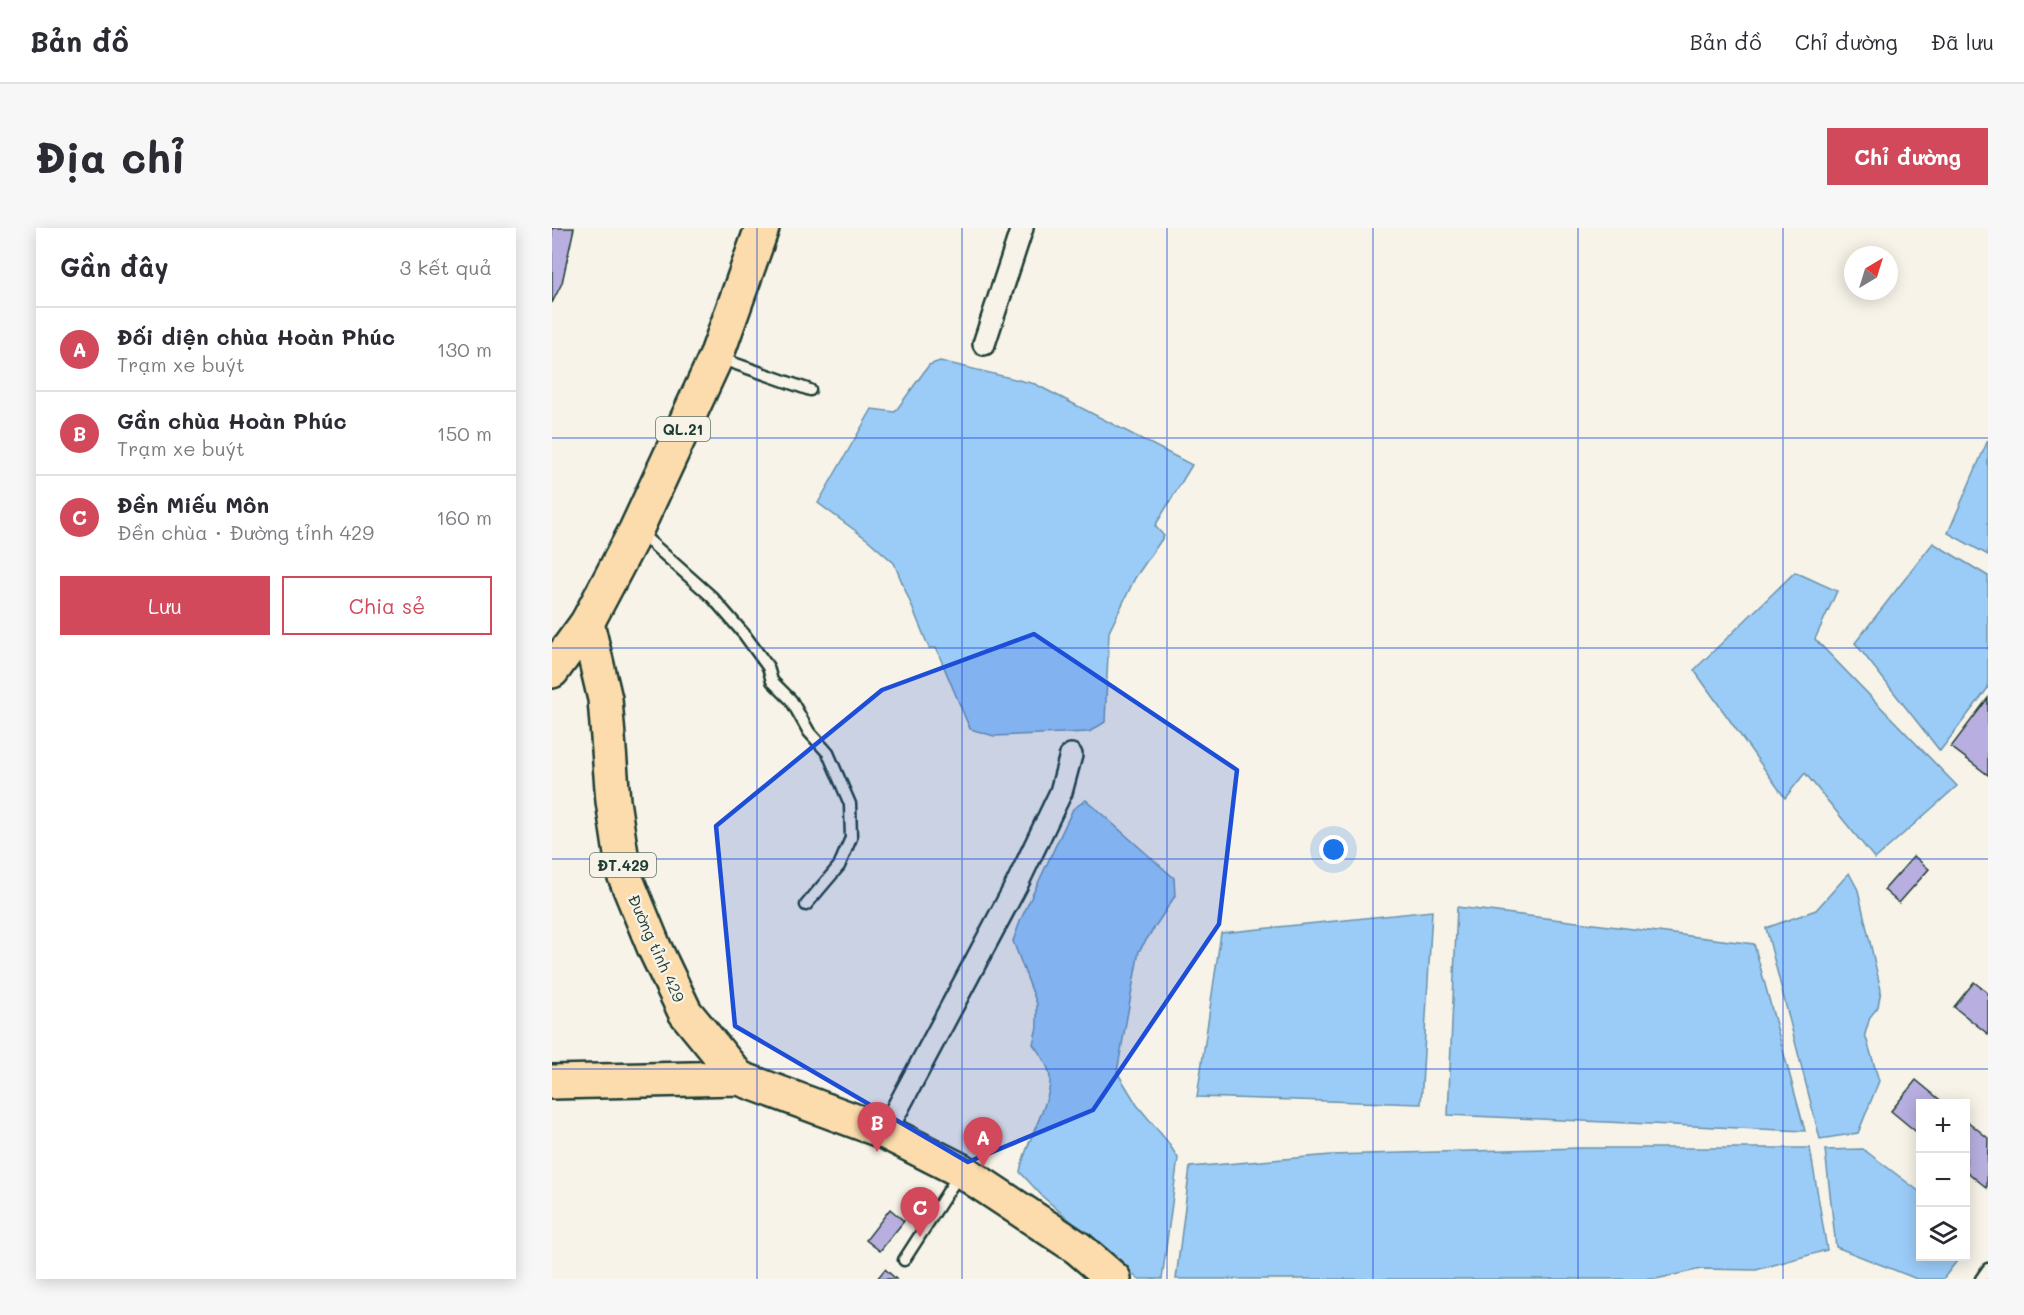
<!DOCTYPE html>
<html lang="vi">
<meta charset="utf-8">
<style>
:root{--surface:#fff;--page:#f7f7f7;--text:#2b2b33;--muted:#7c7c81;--line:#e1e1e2;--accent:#d1495b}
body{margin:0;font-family:Mali,sans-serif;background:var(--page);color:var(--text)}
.controls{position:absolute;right:18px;bottom:18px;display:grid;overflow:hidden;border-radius:0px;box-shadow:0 3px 15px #0003}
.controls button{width:54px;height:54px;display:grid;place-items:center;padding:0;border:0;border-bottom:2px solid var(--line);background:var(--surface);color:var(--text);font:30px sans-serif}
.compass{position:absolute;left:1292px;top:18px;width:54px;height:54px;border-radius:50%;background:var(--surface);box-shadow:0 3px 15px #0003;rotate:38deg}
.you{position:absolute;left:782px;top:622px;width:21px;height:21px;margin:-15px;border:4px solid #fff;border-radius:50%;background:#1a73e8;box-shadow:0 0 0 9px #1a73e833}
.badge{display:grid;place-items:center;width:39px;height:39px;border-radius:50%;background:var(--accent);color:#fff;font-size:20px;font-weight:700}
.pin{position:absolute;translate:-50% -50px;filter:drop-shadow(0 2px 3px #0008)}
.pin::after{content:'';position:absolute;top:32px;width:21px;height:18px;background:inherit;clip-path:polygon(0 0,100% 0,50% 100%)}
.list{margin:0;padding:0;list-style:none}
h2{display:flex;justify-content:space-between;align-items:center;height:78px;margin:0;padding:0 24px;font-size:26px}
h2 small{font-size:20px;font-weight:400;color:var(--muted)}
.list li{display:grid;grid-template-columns:39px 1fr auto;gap:18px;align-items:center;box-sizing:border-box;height:84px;padding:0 24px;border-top:2px solid var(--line)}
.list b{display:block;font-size:22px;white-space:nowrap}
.list p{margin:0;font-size:20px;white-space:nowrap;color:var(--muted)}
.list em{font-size:20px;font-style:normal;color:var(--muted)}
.actions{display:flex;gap:12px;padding:18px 24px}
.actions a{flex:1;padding:14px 0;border:2px solid var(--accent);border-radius:0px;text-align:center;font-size:21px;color:var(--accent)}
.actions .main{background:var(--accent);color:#fff}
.icon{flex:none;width:33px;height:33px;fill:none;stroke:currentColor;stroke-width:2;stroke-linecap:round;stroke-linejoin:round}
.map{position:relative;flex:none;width:1436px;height:1051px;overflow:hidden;border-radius:0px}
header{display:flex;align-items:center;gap:36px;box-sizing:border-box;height:84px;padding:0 30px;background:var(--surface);border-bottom:2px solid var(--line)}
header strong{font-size:28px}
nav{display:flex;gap:33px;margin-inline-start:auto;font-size:21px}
.intro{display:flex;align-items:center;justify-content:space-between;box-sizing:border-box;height:144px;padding:0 36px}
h1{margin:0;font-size:42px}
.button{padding:15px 27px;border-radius:0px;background:var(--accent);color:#fff;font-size:21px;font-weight:700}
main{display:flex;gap:36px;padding:0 36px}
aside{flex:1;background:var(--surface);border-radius:0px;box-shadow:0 3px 15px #0003}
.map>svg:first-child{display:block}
</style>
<header>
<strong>Bản đồ</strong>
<nav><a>Bản đồ</a><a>Chỉ đường</a><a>Đã lưu</a></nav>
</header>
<div class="intro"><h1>Địa chỉ</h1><a class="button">Chỉ đường</a></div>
<main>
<aside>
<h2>Gần đây<small>3 kết quả</small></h2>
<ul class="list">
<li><span class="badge">A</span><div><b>Đối diện chùa Hoàn Phúc</b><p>Trạm xe buýt</p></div><em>130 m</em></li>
<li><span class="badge">B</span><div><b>Gần chùa Hoàn Phúc</b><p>Trạm xe buýt</p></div><em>150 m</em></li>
<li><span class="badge">C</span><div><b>Đền Miếu Môn</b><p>Đền chùa · Đường tỉnh 429</p></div><em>160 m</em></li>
</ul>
<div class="actions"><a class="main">Lưu</a><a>Chia sẻ</a></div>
</aside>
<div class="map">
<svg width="1436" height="1051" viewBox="0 0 1436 1051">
<rect width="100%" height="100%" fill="#f7f3e8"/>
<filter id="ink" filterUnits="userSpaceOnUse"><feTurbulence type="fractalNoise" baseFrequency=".0167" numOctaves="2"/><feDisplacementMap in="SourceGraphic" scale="12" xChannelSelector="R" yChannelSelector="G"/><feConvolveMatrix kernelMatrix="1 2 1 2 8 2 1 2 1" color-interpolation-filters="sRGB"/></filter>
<g filter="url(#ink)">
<!-- water -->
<path fill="#9bcbf7" stroke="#6992a9" stroke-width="1.5" d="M388 133 483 156 640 237 603 298 612 308 583 350 557 404 553 494 537 504 442 508 418 501 384 420H377L342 335 316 312 266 275 320 181 343 184 377 137Z
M1436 212V327L1396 305Z
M1381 315 1436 348V460L1388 523 1303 415Z
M1243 344 1285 363 1263 411 1405 558 1323 631 1253 545 1233 570 1142 442Z
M534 572 622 650 623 668 587 723 565 844 585 877 615 913 626 930 610 1051H586L491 969 468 944C472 917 500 873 498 850 497 837 488 826 481 816L485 799V776L461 713 469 691 521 581Z
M1297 645 1306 662 1329 762 1326 779 1318 789 1313 806 1327 853 1306 905 1268 911 1214 700 1264 682Z
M905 679 1202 716 1253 903 896 887Z
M880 683 869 876 645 869 669 705Z
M1028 920H1258L1275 1022 1204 1042 1149 1041 1104 1051H624L638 939 779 927Z
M1311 921 1368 964V1028L1408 1029 1391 1051H1365L1284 1019 1273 922Z"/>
<!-- building -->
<path fill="#b8afe0" stroke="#1f3d34" stroke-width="1.5" d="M0 0H22L10 55 0 75Z
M1436 470V547L1399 519Z
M1362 628 1377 641 1347 675 1332 662Z
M1422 754 1436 765V806L1402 779Z
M1364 852 1393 876H1368V907L1339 883Z
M1414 892 1436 910 1435 960 1414 943Z
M338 981 352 993 328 1023 314 1012Z
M333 1041 344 1051H325Z"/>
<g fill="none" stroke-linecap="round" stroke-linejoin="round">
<!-- lane casing -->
<g stroke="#1f3d34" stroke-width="15">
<path id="lane" d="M167 130 258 162
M87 304 160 369 192 406 216 439 220 453 239 472 257 504 276 525 298 576 299 610 287 638 254 677
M352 1032 408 945
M1429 1051 1436 1041"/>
</g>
<!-- street casing -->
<g stroke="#1f3d34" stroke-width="26">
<path id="street" d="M432 116 470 0
M333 904 465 656 509 564 519 527"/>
</g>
<!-- primary casing -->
<g stroke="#1f3d34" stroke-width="38">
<path id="primary" d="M35 395 53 471 61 573 72 646 102 719 133 784 187 850
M0 854 187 850 333 904 410 943 526 1020 562 1051"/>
</g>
<!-- highway casing -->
<g stroke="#1f3d34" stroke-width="38">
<path id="highway" d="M0 443 35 395 84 302 164 129 210 0"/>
</g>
<!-- lane -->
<use href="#lane" stroke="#f7f3e8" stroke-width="10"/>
<!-- street -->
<use href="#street" stroke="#f7f3e8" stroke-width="21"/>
<!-- primary -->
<use href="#primary" stroke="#fcdcac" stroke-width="33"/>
<!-- highway -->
<use href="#highway" stroke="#fcdcac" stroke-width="33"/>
</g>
</g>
<!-- marked area -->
<path fill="#1d4ed8" fill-opacity="0.2" stroke="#1d4ed8" stroke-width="4.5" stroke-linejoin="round" d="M482 406 685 542 667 696 541 882 416 934 183 798 164 598 330 462Z"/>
<!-- grid -->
<path fill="none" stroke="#1d4ed8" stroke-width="1.5" stroke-opacity="0.55" d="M205 0V1051M410 0V1051M615 0V1051M821 0V1051M1026 0V1051M1231 0V1051M0 210H1436M0 420H1436M0 631H1436M0 841H1436"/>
<g text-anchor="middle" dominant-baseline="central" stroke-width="4.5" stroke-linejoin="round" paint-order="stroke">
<!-- shield labels -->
<g fill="#f7f3e8" stroke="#60746a" stroke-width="1.5">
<rect x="104" y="189" width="54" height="24" rx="4.5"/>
<rect x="38" y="625" width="66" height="24" rx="4.5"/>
</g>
<g font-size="15" font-weight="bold" fill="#1f3d34">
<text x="131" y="201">QL.21</text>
<text x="71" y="637">ĐT.429</text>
</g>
<!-- street labels -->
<g font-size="16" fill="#1f3d34" stroke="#f7f3e8">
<text transform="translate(105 720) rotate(66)">Đường tỉnh 429</text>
</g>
</g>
</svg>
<div class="controls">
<button>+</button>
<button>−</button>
<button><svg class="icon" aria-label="layers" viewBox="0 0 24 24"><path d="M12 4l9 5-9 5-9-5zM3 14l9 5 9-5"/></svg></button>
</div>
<svg class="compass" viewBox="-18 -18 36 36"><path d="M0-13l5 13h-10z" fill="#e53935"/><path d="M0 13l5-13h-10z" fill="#7c7c81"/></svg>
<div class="you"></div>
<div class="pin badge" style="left:431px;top:939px">A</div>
<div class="pin badge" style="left:325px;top:924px">B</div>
<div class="pin badge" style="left:368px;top:1009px">C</div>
</div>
</main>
